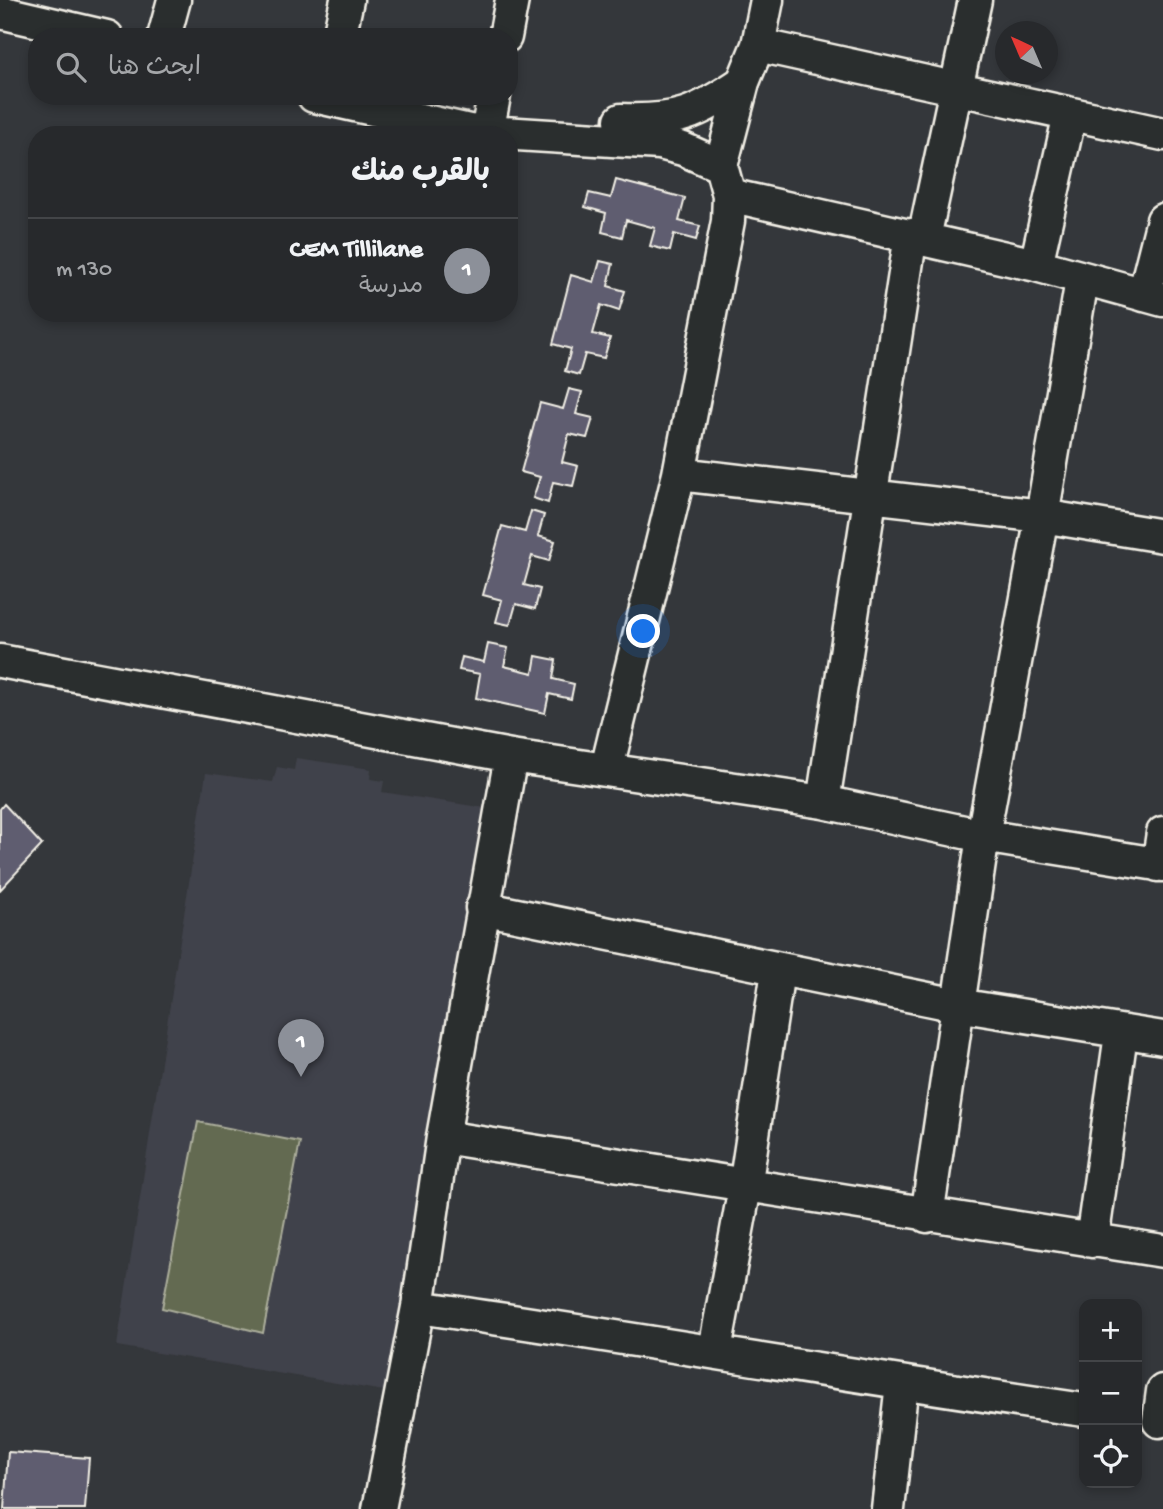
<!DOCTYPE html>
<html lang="ar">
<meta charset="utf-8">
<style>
:root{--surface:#27292c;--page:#333538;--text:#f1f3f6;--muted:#a4a6a9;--line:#434548;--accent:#8c9099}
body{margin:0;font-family:"Gochi Hand","Playpen Sans Arabic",sans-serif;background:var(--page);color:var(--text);direction:rtl}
.controls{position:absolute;right:21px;bottom:21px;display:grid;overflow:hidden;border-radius:14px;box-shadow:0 4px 10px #0003}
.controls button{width:63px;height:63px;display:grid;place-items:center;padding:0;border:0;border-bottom:2px solid var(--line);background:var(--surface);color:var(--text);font:35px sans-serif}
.compass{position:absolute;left:995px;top:21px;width:63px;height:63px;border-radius:50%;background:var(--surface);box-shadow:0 4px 10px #0003;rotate:316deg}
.you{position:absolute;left:644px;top:632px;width:24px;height:24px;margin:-18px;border:5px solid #fff;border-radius:50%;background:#1a73e8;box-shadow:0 0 0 10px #1a73e833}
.badge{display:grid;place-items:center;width:46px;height:46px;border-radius:50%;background:var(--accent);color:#fff;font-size:23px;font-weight:700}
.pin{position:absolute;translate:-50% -58px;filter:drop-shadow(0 2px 4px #0008)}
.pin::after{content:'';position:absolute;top:37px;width:24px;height:21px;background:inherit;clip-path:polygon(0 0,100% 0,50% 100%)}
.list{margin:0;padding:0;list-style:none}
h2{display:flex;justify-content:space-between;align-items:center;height:91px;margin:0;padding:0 28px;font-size:30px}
h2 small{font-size:23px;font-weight:400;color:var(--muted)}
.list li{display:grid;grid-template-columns:46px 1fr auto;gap:21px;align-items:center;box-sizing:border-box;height:105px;padding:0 28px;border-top:2px solid var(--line)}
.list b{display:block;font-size:26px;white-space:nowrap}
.list p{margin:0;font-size:23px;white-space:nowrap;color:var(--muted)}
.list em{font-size:23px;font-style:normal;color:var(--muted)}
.icon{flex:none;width:38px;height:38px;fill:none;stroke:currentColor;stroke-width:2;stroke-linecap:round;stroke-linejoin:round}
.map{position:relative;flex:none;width:1163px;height:1509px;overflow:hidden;direction:ltr}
.search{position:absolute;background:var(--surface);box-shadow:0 4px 10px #0003;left:28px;top:28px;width:490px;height:77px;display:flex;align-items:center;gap:18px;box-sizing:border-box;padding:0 24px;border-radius:28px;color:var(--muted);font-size:26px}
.panel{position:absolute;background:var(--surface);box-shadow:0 4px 10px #0003;left:28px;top:126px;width:490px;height:196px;border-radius:28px;direction:rtl}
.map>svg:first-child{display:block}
</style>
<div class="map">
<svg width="1163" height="1509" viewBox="0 0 1163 1509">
<rect width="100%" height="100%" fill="#34373b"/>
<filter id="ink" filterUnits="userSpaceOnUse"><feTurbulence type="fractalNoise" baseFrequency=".0143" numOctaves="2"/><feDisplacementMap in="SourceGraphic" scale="14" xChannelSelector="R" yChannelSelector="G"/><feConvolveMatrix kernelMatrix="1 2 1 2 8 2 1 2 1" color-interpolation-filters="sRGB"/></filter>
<g filter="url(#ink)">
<!-- built -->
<path fill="#41424b" d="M296 758 371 769 370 779 384 781 382 792 486 808 396 1393 117 1346 206 773 273 782 277 767 294 770Z"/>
<!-- green -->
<path fill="#636b51" stroke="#acae9c" stroke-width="2" d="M198 1122 300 1142 263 1333 162 1308Z"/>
<!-- building -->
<path fill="#5e5d6f" stroke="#f4f1e8" stroke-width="2" d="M616 180 685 198 679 221 700 226 696 240 674 234 670 251 650 246 655 228 626 220 622 237 602 232 606 213 585 207 589 193 611 198Z
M600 261 613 264 608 286 625 291 619 311 601 305 593 334 610 338 604 358 585 354 579 375 565 371 571 349 553 344 571 275 594 282Z
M569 389 582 392 576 414 593 418 587 438 569 434 562 462 578 466 573 486 553 482 548 503 533 498 540 477 521 472 540 403 563 409Z
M531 511 544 515 538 536 555 541 549 561 532 556 524 585 540 589 535 609 516 604 510 625 496 622 502 600 483 595 502 526 525 532Z
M488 644 508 648 504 666 533 673 536 656 556 660 553 679 574 684 571 699 549 694 545 713 476 698 480 674 459 670 462 657 484 662Z
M4 804 42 845 0 890V809Z
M8 1452 89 1458 85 1509H4Z"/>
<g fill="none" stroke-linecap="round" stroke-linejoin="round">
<!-- street casing -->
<g stroke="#f4f1e8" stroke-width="37">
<path id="street" d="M0 12 107 37
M164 37 174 0
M339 37 347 0
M505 37 512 0
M758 45 1163 134
M314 96 470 131 660 143 683 149 721 166
M490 117 494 96
M621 120C678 122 696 114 743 82
M729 195 1036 265 1163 300
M924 238 975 0
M1036 265 1070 114
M1144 295 1163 220
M679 474 1042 516 1163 536
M0 661 511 756 823 802 983 836 1163 865
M607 768 679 474 728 221 729 195 721 166 743 82 758 45 767 0
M823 802 911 235
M1158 865 1163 833
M482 908 957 1005 1163 1038
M443 1137 1163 1251
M927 1216 983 836 1042 516 1082 280
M1092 1241 1121 1034
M418 1307C641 1339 862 1378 1084 1410
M715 1350 745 1187 778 971
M1159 1421 1163 1391
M379 1509 418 1307 443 1137 511 756
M888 1509 902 1383"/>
</g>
<!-- street -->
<use href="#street" stroke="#2a2d2e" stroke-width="32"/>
</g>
</g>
</svg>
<div class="controls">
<button>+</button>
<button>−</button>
<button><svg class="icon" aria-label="locate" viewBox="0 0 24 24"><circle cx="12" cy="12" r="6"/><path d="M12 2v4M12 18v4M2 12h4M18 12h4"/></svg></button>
</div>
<svg class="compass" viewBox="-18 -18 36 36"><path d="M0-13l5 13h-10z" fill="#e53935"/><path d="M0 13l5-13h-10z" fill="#a4a6a9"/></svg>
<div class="you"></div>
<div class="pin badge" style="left:301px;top:1077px">1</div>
<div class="search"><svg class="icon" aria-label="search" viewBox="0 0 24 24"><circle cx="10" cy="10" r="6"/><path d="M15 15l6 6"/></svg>ابحث هنا</div>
<section class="panel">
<h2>بالقرب منك<small></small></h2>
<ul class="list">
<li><span class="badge">1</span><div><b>CEM Tillilane</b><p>مدرسة</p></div><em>130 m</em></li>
</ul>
</section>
</div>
